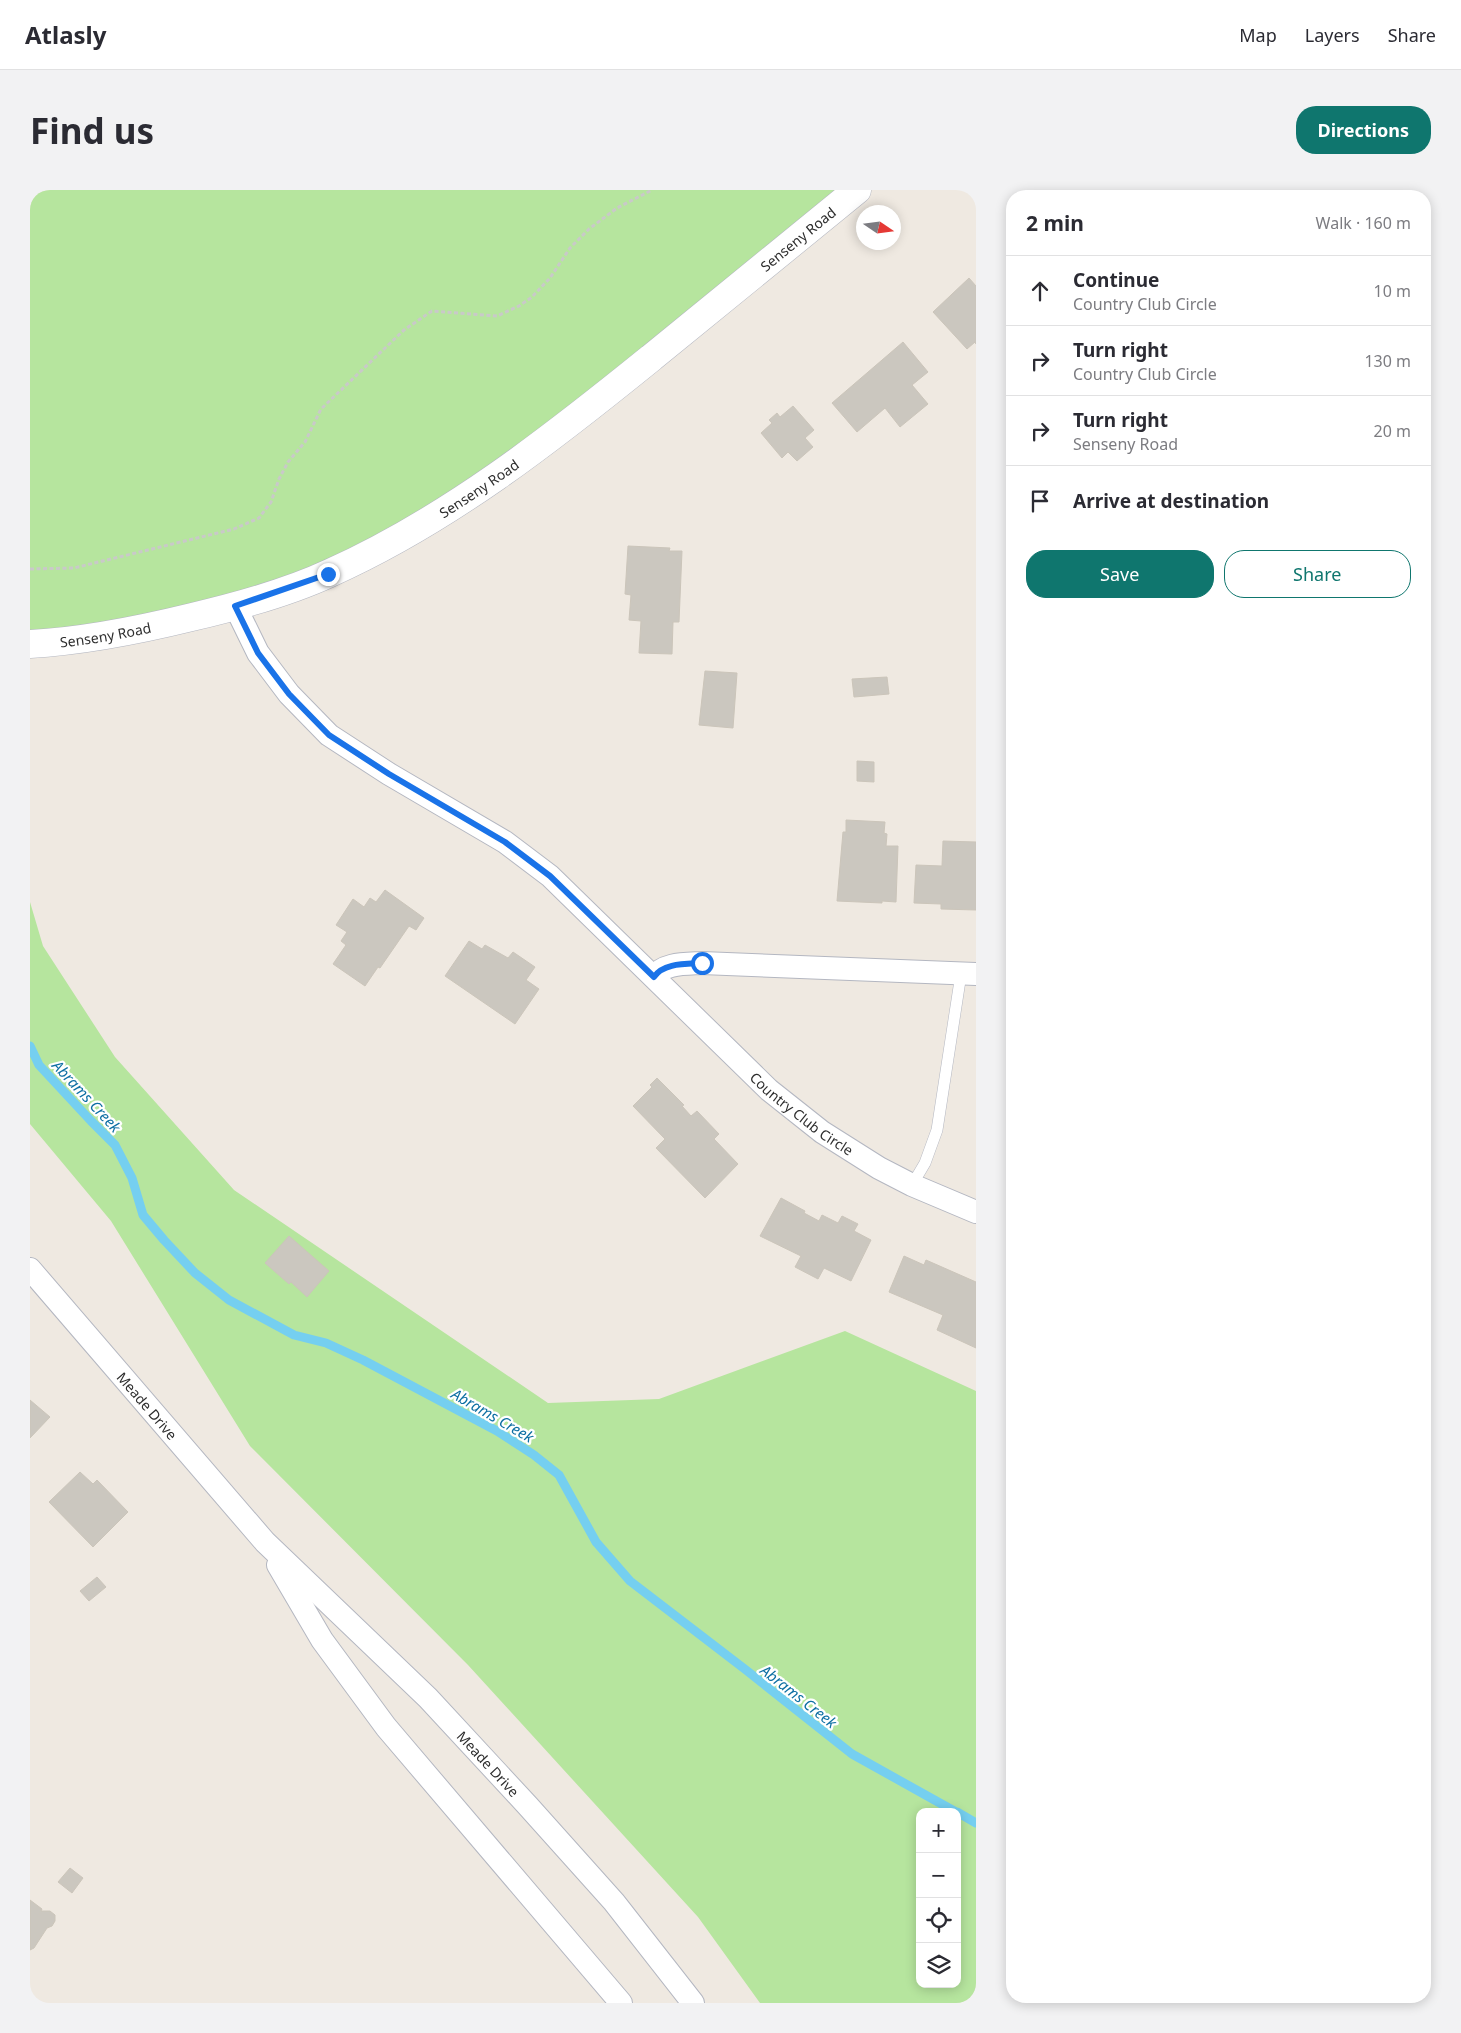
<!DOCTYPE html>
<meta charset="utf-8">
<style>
:root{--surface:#fff;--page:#f2f2f3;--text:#2b2b33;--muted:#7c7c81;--line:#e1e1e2;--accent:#0f766e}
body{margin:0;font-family:"Noto Sans",sans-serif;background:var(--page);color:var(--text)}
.controls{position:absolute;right:15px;bottom:15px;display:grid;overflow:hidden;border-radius:10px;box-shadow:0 2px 12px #0003}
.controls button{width:45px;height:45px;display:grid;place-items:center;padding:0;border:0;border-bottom:1px solid var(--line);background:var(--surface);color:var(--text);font:25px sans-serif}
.compass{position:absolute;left:826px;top:15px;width:45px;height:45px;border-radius:50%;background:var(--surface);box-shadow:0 2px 12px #0003;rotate:103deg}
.stop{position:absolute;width:15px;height:15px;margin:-11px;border:4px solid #1a73e8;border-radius:50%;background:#fff}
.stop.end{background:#1a73e8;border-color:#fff;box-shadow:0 1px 5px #0008}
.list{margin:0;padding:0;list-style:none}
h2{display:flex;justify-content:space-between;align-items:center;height:65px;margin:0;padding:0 20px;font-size:21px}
h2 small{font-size:16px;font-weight:400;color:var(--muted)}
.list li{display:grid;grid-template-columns:32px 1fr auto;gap:15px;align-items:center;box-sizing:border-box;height:70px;padding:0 20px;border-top:1px solid var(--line)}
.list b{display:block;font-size:19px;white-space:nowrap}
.list p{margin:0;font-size:16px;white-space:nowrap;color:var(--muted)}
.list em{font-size:16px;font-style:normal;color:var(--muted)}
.actions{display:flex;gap:10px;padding:15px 20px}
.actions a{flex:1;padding:11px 0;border:1px solid var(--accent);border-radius:20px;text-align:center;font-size:18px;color:var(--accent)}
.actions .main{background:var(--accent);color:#fff}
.icon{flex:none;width:28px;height:28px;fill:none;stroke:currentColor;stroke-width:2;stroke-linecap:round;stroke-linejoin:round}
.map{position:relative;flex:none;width:946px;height:1813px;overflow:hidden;border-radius:20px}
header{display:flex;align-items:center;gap:30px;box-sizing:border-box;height:70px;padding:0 25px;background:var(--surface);border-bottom:1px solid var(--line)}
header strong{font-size:24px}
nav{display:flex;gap:28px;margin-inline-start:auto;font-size:18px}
.intro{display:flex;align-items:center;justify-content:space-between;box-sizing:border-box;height:120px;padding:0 30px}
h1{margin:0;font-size:35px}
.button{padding:12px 22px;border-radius:20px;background:var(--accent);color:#fff;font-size:18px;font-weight:700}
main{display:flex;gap:30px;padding:0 30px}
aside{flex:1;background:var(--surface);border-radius:20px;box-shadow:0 2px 12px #0003}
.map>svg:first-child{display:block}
</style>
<header>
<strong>Atlasly</strong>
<nav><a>Map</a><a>Layers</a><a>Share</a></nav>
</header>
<div class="intro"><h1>Find us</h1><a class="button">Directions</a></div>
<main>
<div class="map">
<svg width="946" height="1813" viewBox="0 0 946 1813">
<rect width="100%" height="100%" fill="#efe9e1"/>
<!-- green -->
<path fill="#b6e59e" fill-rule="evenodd" d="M0 0H826L451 298 299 384 0 452Z
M0 712 13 756 85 867 204 1000 518 1213 629 1209 815 1141 946 1201V1813H730L668 1727 438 1475 220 1256 81 1031 0 934ZM890 1622H927V1794H890Z"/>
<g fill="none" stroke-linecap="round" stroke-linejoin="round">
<!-- stream -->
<path stroke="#75cff0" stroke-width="9" d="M0 856 9 875 61 931 85 955 102 988 113 1025 134 1050 165 1083 199 1110 264 1145 296 1153 333 1170 467 1241 504 1265 529 1285 566 1352 600 1391 716 1480 822 1564 926 1622
M927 1622 946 1633"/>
</g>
<!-- building -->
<path fill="#cbc7bf" stroke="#cbc5ba" d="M939 88 946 96V154L945 152 937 159 903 122Z
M873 152 898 182 882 195 898 214 870 237 855 218 827 242 802 213Z
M763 216 784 240 775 248 783 257 767 271 758 262 752 268 731 243 742 233 739 230 747 223 750 227Z
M598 356 640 358 639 361H652L649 432H643L642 464 609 463 611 431 599 430 601 405 595 404Z
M675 481 707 483 703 538 669 535Z
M857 487 859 504 824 507 822 489Z
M827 571 844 572V592L827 591Z
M816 630 855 632 854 643 857 644 856 656H868L866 712 852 711V713L807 711 813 642H816Z
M913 651 946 652V720L911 719V714L884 713 886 675 912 676Z
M355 700 394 728 386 740 379 736 350 778 348 777 335 796 303 774 316 755 311 751 317 742 306 735 323 709 334 717 340 708 346 712Z
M439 751 452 759 455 755 478 768 483 762 505 777 496 790 509 799 485 834 415 786Z
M627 888 654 915 652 916 661 926 667 921 689 944 684 949 708 974 675 1008 626 958 635 949 603 916 622 897 620 895Z
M751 1008 775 1021 774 1023 789 1031 792 1025 808 1033 812 1026 828 1034 824 1041 841 1050 821 1091 794 1078 788 1089 765 1077 771 1066 730 1046Z
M259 1046 299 1081 277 1107 261 1092 259 1094 235 1073Z
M874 1066 894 1075 896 1070 946 1092V1158L907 1140 913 1125 859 1102Z
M0 1210 20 1227 0 1248Z
M50 1282 63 1294 67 1290 98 1322 63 1357 19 1312Z
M67 1387 76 1397 59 1411 50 1401Z
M40 1678 53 1688 42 1703 28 1692Z
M0 1710 12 1719 11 1721H20L25 1725V1731L22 1736 17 1738 4 1758 0 1760Z"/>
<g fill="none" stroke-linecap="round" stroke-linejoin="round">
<!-- lane casing -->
<g stroke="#b4b7c1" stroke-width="12">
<path id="lane" d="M882 995 895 973 907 940 931 784"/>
</g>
<!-- street casing -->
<g stroke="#b4b7c1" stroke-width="24">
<g id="street">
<path id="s1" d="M205 416 228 463 259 504 299 545 359 584 475 652 520 686 739 900 792 942 849 978 882 995 946 1022"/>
<path d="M624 787C633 773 655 774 672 773L946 784"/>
<path id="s2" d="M0 1079 235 1352 398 1508 498 1616 584 1712 663 1813"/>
<path d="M248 1375 292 1450 356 1537 591 1813"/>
</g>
</g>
<!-- secondary casing -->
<g stroke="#b4b7c1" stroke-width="29">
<g id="secondary">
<path id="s3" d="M0 454C55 451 109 440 162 427 209 416 257 403 300 383 418 330 521 249 621 168 690 112 759 56 827 0"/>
</g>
</g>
<!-- path -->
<path stroke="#c9c9c9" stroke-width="3" stroke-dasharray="4 2.5" stroke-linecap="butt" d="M0 379 44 378 204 339 229 328 241 312 249 289 258 272 275 252 291 219 374 140 402 121 467 126 489 116 502 107 520 88 540 58 559 39 587 18 622 0"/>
<!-- lane -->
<use href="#lane" stroke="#fff" stroke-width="11"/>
<!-- street -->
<use href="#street" stroke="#fff" stroke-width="22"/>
<!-- secondary -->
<use href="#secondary" stroke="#fff" stroke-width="28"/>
</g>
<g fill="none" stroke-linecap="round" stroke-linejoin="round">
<!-- route -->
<path stroke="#1a73e8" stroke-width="6" d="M298 384 205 416 228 463 259 504 299 545 359 584 475 652 520 686 624 787C633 773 655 774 672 773"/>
</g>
<g text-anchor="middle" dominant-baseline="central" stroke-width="4.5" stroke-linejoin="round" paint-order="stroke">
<!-- street labels -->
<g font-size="14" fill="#2e2e2e" stroke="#fff">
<text stroke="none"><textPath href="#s3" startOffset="886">Senseny Road</textPath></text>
<text stroke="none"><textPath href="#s3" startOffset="481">Senseny Road</textPath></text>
<text stroke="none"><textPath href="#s3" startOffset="76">Senseny Road</textPath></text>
<text stroke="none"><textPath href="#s1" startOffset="770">Country Club Circle</textPath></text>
<text stroke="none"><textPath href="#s2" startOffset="180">Meade Drive</textPath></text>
<text stroke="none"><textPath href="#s2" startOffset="675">Meade Drive</textPath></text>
</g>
<!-- water labels -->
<g font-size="15" font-style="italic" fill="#0d6fa3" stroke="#fff">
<text transform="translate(57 906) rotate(47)">Abrams Creek</text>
<text transform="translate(463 1225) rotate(30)">Abrams Creek</text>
<text transform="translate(769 1506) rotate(38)">Abrams Creek</text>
</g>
</g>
</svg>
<div class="controls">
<button>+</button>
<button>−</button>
<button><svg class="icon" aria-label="locate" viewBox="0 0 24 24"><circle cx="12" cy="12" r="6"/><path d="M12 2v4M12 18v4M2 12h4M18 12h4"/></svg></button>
<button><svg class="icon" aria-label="layers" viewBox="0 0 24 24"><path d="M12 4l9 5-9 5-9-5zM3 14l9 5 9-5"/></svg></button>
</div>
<svg class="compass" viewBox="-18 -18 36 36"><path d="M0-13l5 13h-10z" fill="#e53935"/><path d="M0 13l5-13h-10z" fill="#7c7c81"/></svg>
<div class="stop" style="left:672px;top:773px"></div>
<div class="stop end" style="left:298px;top:384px"></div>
</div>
<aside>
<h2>2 min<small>Walk · 160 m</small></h2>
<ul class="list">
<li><svg class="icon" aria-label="ahead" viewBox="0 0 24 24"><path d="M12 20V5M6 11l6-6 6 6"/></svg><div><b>Continue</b><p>Country Club Circle</p></div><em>10 m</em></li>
<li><svg class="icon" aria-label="right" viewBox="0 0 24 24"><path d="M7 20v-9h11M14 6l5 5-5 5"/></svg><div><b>Turn right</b><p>Country Club Circle</p></div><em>130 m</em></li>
<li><svg class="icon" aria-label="right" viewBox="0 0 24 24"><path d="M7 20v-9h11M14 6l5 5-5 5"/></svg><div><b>Turn right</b><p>Senseny Road</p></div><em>20 m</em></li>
<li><svg class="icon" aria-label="arrive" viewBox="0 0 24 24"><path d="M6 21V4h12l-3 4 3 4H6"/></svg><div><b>Arrive at destination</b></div></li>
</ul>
<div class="actions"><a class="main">Save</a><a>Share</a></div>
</aside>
</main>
